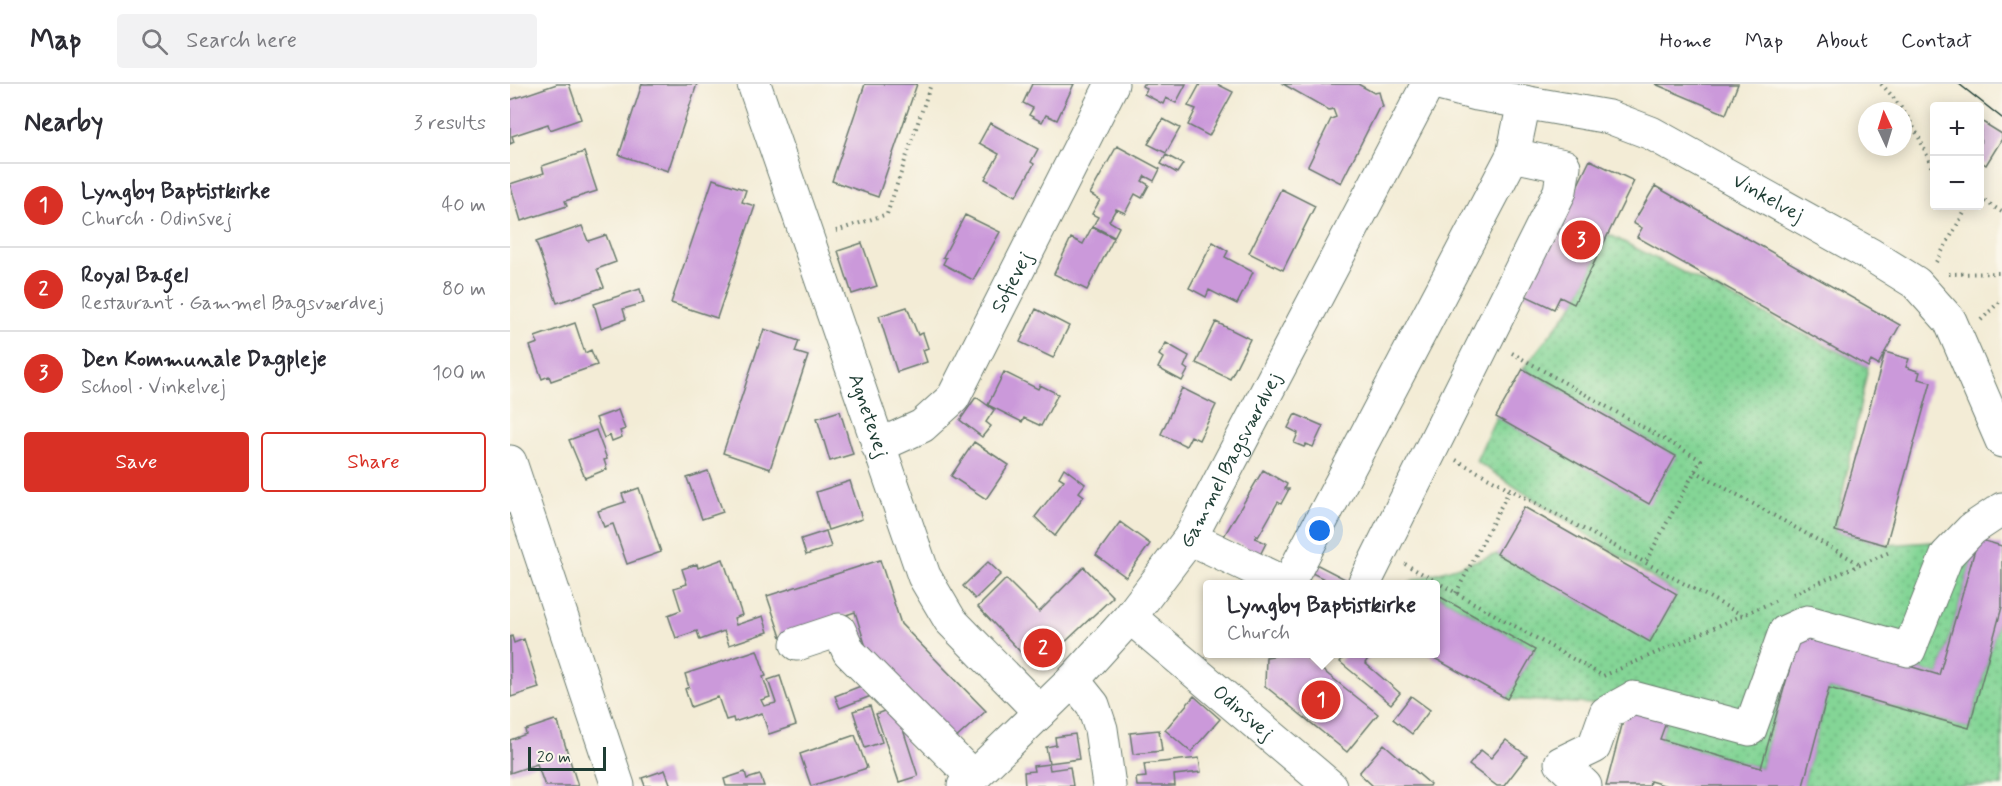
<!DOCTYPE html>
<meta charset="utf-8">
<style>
:root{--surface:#fff;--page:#f2f2f3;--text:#2b2b33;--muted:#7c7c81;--line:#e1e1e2;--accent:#d93025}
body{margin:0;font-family:Mynerve,sans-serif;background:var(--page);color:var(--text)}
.controls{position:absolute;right:18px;top:18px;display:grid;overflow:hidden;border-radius:6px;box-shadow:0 3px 15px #0003}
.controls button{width:54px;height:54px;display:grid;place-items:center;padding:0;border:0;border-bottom:2px solid var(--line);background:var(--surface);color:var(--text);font:30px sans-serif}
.compass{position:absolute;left:1348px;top:18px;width:54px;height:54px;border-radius:50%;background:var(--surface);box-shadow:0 3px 15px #0003;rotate:356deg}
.scale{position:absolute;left:18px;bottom:15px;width:78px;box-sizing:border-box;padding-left:6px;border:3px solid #1f3d34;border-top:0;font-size:16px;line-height:21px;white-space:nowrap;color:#1f3d34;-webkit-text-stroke:4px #fbf7ec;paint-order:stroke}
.you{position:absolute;left:810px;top:447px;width:21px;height:21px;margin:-15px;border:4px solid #fff;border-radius:50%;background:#1a73e8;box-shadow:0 0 0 9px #1a73e833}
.badge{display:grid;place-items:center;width:39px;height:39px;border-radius:50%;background:var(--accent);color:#fff;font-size:20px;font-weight:700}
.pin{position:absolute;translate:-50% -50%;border:3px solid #fff;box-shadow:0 2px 6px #0006}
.popup{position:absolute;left:693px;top:496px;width:237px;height:78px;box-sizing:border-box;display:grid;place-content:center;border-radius:6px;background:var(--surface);filter:drop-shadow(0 2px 4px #0005);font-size:20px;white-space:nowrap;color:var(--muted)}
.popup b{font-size:22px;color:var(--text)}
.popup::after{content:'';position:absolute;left:50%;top:100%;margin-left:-12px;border:12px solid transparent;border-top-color:var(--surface)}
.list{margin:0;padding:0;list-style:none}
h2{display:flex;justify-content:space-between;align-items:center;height:78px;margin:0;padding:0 24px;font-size:26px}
h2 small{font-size:20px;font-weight:400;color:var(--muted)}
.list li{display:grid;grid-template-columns:39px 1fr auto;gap:18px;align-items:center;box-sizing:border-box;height:84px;padding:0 24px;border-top:2px solid var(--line)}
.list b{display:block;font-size:22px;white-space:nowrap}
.list p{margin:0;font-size:20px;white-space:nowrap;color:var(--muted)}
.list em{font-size:20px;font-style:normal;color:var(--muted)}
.actions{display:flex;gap:12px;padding:18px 24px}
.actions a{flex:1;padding:14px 0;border:2px solid var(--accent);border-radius:6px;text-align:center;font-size:21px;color:var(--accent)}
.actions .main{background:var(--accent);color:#fff}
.icon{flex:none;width:33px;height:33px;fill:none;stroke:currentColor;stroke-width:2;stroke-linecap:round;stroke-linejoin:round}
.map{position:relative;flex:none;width:1492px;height:702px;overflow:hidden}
header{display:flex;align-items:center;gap:36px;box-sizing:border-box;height:84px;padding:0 30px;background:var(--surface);border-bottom:2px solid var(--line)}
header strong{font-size:28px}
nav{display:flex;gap:33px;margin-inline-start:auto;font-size:21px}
.search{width:420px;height:54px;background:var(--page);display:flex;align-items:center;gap:15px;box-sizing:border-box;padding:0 21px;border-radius:6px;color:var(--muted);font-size:22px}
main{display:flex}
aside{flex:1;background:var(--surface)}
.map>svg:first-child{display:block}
</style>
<header>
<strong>Map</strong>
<div class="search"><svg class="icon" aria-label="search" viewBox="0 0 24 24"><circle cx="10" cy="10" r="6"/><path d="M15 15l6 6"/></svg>Search here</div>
<nav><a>Home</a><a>Map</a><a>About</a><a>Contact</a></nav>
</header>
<main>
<aside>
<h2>Nearby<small>3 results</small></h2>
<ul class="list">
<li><span class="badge">1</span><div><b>Lyngby Baptistkirke</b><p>Church · Odinsvej</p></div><em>40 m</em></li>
<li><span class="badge">2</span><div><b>Royal Bagel</b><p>Restaurant · Gammel Bagsværdvej</p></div><em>80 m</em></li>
<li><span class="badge">3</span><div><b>Den Kommunale Dagpleje</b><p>School · Vinkelvej</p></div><em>100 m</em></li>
</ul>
<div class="actions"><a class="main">Save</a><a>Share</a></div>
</aside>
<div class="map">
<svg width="1492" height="702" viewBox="0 0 1492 702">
<defs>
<pattern id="park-dots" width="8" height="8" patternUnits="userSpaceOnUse" patternTransform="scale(1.5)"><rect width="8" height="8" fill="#84d596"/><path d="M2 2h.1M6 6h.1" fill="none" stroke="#6bae7b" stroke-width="1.8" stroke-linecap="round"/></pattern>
</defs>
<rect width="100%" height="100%" fill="#fbf7ec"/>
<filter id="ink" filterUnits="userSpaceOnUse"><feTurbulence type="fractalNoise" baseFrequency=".0167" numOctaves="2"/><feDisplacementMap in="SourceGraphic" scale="12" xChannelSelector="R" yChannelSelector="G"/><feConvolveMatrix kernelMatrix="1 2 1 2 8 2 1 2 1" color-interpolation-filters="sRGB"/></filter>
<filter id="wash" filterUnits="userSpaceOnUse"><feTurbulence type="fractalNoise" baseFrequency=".008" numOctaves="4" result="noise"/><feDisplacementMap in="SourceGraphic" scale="24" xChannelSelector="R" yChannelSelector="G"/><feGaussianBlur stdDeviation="1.35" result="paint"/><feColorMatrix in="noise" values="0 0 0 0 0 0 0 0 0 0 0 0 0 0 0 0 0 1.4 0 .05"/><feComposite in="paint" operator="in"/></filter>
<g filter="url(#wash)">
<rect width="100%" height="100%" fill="#f3ecd6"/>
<!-- park -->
<path fill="url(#park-dots)" stroke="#528965" stroke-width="1.5" d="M1098 150 1358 283 1325 447 1376 461 1468 455 1429 591 1290 550 1251 684 1150 655 1158 633 1117 622 997 615 1025 566 925 510V500H908L901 497 987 470 1140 557 1167 510 966 377 986 333 1139 419 1166 372 1013 285 1064 220Z
M1492 523V702H1293L1319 604 1459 644Z"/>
<g id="blocks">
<!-- building -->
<path fill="#cb99da" d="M47 0H59L71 35 40 46 38 40 2 52 4 58 0 60V16Z
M132 0H187L158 87 109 71Z
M355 0H407L368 113 322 97Z
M522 0H564L547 36 536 31 532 38 519 31 523 24 513 19Z
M633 0H676L666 19 656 14 653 20 634 10 637 5 632 2Z
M690 0H707L723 8 699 52 678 41 686 25 678 22Z
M773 0H848L864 9 869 8 873 23 869 24 831 99 798 82 821 35 826 33 823 25 819 26Z
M1145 0H1228L1216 30Z
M653 35 670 44 656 69 638 60Z
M1471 37 1492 50V55L1476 81 1470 77Z
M480 39 528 65 521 78 524 80 506 112 475 95 489 70 469 59Z
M607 62 650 85 644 97 635 92 632 97 639 101 632 114 625 110 615 129 606 125 599 137 609 143 604 153 583 142 588 133 582 130 590 116 580 110Z
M74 68 87 107 55 117 57 122 11 137 0 100 34 89 32 82Z
M656 71 673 80 667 89 651 80Z
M1080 76 1124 97 1064 220 1050 213 1044 225 1014 211Z
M203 95 236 106 232 118 245 122 207 234 161 219Z
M1145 102 1390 241 1375 268 1399 275 1396 283 1410 288 1408 295 1421 298 1376 461 1325 447 1375 268 1368 281 1361 277 1358 283 1127 153 1132 144 1123 139Z
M771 105 805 122 773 186 739 169Z
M455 131 490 148 463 196 433 180 436 174 433 173Z
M72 142 78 157 96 151 106 178 87 185 94 203 47 219 26 158Z
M582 143 604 154 577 206 544 190 561 154 573 160Z
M703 158 718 167 715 173 743 188 727 220 699 206 696 213 679 204Z
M352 159 367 202 342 210 328 167Z
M130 205 134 219 113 225 116 235 91 244 84 220Z
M397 223 408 251 413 249 418 264 413 266 417 278 387 288 369 232Z
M526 225 559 242 543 274 510 258Z
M706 238 740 255 720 295 686 279Z
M65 239 75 269 81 266 87 281 41 297 39 292 32 295 20 262 28 259 25 253Z
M254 245 289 257 285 268 298 272 260 385 213 369Z
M656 259 679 272 674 283 678 286 672 297 648 284 653 274 649 271Z
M1013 285 1166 372 1139 420 986 333Z
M494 288 528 305 530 301 548 310 531 342 514 334 512 338 478 321Z
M672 304 706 321 689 356 681 352 676 362 651 350Z
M466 313 484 326 476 338 481 342 472 353 450 336Z
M108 326 115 345 110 347 112 353 102 357 100 351 94 354 86 334Z
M330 327 343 370 320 377 307 334Z
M785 330 813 342 803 363 796 360 794 363 784 359 788 349 778 344Z
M86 346 97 375 94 376 97 385 75 394 59 356Z
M464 358 499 381 476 415 441 392Z
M554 384 575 400 569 408 574 412 545 452 525 433 554 396 549 393Z
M753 386 777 400 775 405H779L771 420 768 418 748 453 746 451 745 454 756 459 750 471 714 452Z
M198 387 213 428 192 435 177 394Z
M340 397 352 435 318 446 306 408Z
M129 404 151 468 117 480 103 440 94 443 88 427 115 418 112 410Z
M1014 423 1167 510 1140 558 987 470Z
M610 438 640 460 616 493 586 471Z
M316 447 321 463 296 471 291 455Z
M1468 455 1492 462V523L1459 644 1319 604 1293 702H1157L1140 697 1139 702H1096L1117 622 1158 633 1150 655 1251 684 1290 549 1429 591Z
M213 475 232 531 224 534 226 541 253 532 258 548 219 561 214 547 190 556 187 547 166 554 158 531 171 526 164 504 177 500 172 485 187 480 188 484Z
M370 476 391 540 476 627 444 656 356 563 345 528 271 553 257 512Z
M800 477 841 498 840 500H824L796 486Z
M478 478 491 490 465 515 453 502Z
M574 483 603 513 534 578H520L468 523 496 495 529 528Z
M925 510 1025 566 997 615 917 570H925Z
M2 552 4 559 14 555 29 604 1 613 0 553Z
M247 566 256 592 253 593 260 613 251 616 254 622 266 619 258 596 270 592 286 641 259 650 252 629 224 638 223 634 216 636 208 613 181 623 175 605 179 603 175 590Z
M775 570H792L868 630 837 668 755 602 756 573Z
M836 570H861L855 579 890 609 881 620 830 578Z
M356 600 361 612 330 624 325 612Z
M684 612 710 635 681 668 655 646Z
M901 612 920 626 902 650 883 635Z
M360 622 372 658 355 664 343 627Z
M377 626 380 633 388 630 408 692 389 698 366 630Z
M45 636 47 639 48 638 68 702H35L27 680 0 689V656L16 650 15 646Z
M649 646 652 667 623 670 620 649Z
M565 650 569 675 539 679 536 663 546 661 545 653Z
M345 651 357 684 301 702 290 670Z
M996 656 1017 672 994 702H987L959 681 971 666 981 674Z
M874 660 920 700 919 702H863L849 689Z
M689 674 691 688 664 691 665 702H627L626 694 636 693 634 680Z
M539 680 540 686 560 683 563 702H515L514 688 524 687 523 682Z
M155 686 161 702H135L132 694Z
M235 688 237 695 250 691 254 702H216L214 695Z"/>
</g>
</g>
<g filter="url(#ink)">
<use href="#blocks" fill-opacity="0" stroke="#697a6d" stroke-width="1.5"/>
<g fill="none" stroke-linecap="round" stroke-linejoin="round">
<!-- minor casing -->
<g stroke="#697a6d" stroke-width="35">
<g id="minor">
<path id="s1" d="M244 0 414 492 440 536 530 628"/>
<path id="s2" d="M929 0 967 10 1099 33 1141 49 1361 171 1406 199 1440 237 1492 357"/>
<path id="s3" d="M368 362 412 342 443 314 602 0"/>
<path d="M0 378 108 702"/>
<path d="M680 454 776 500"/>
<path d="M778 500 1003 71 1014 18"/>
<path d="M854 500 1050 107 1054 82 1003 71"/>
<path id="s4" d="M620 533 820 702"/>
<path d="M287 560 329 546 339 568 463 693"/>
<path d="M563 596 583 621 591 645 599 702"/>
<path id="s5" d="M454 702 563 596 620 533 680 454 918 0"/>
<path d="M1075 702 1051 679 1084 663 1096 629 1123 614 1240 645 1275 548 1297 538 1399 566 1437 471 1462 445 1492 425"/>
</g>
</g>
<!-- path -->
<path stroke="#697a6d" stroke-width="4" stroke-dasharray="1.5 4.5" stroke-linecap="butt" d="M1371 0C1395 24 1411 53 1422 85L1424 87
M1470 114 1492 128
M326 147 377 130 421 0
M1426 178 1458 122
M1439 190 1492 189
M1471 236 1492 215
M1002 269 1191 376 1135 479
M946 376 1232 531
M1185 387 1350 480
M895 480 1093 592 1265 517
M946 509 1000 405
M1283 510 1382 467"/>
<!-- minor -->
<use href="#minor" stroke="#fff" stroke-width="33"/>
<!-- tram -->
<path stroke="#1f3d34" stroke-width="1.5" d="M1449 0 1492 34"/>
</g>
</g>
<g text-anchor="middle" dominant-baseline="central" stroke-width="4.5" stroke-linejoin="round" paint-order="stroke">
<!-- street labels -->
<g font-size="20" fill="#1f3d34" stroke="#fbf7ec">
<text stroke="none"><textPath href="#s2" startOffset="352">Vinkelvej</textPath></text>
<text stroke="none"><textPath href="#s3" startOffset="220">Sofievej</textPath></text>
<text stroke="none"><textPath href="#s1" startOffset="351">Agnetevej</textPath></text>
<text stroke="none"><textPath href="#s5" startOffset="424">Gammel Bagsværdvej</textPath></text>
<text stroke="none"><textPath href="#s4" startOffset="148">Odinsvej</textPath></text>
</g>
</g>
</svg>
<div class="controls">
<button>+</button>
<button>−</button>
</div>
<svg class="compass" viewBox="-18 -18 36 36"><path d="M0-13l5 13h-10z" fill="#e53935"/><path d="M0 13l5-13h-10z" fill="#7c7c81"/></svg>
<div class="scale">20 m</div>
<div class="you"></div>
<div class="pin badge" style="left:811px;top:616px">1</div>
<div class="popup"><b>Lyngby Baptistkirke</b>Church</div>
<div class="pin badge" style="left:533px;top:564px">2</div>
<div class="pin badge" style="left:1071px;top:156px">3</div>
</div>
</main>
